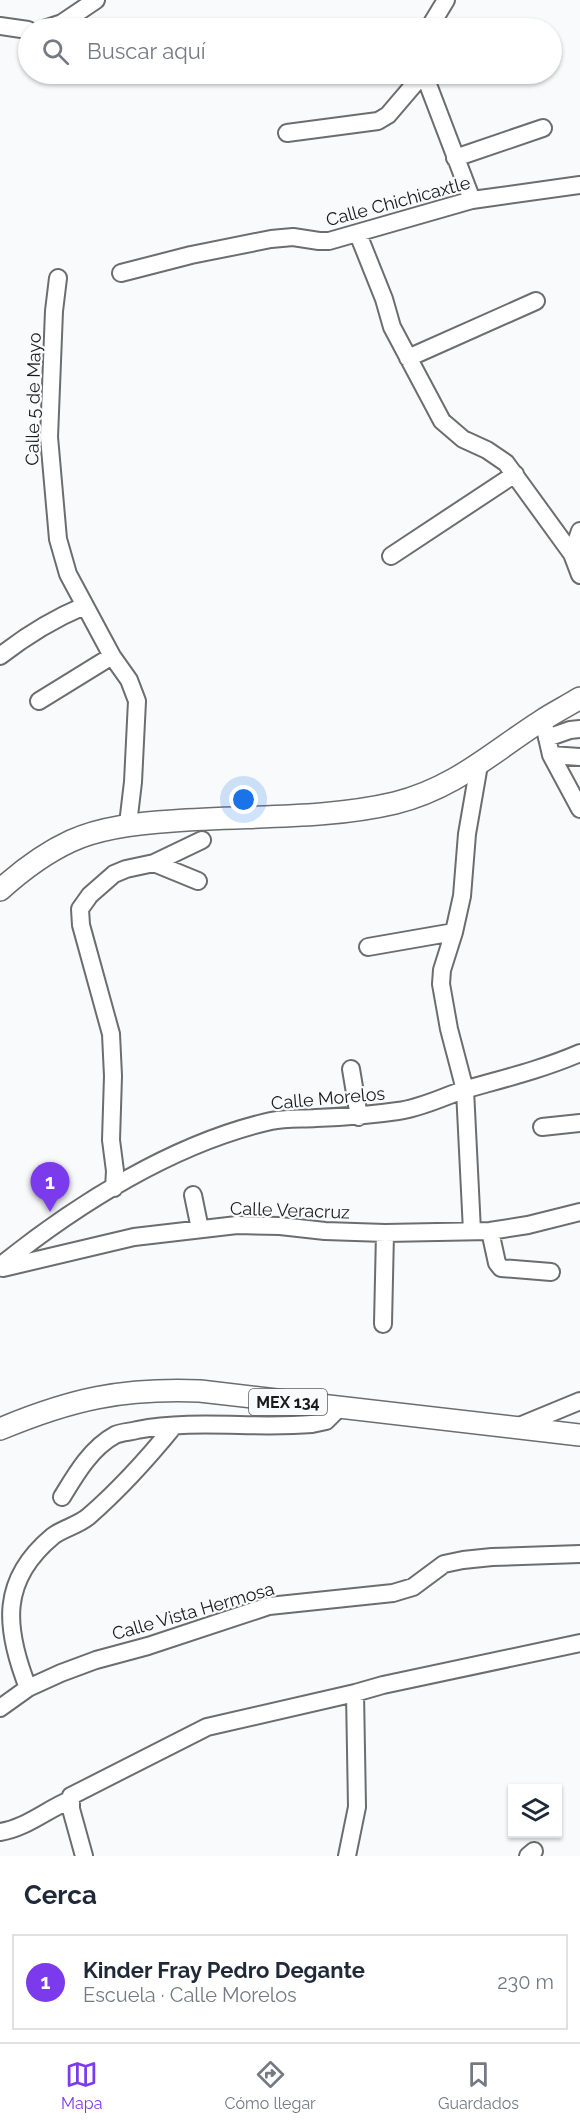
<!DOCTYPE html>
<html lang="es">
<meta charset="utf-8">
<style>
:root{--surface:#fff;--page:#f2f2f3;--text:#1f2937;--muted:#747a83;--line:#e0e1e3;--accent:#7c3aed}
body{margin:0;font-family:Raleway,sans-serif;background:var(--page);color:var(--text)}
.controls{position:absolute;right:18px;bottom:18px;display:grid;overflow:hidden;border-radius:0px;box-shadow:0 2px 4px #0004}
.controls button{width:54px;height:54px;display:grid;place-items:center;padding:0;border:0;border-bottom:2px solid var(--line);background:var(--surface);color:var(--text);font:30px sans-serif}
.you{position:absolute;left:244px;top:800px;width:21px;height:21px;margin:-15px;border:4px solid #fff;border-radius:50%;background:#1a73e8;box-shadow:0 0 0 9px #1a73e833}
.badge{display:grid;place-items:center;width:39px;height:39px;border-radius:50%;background:var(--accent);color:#fff;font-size:20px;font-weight:700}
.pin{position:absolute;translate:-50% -50px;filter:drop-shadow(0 2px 3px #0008)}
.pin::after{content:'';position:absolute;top:32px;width:21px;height:18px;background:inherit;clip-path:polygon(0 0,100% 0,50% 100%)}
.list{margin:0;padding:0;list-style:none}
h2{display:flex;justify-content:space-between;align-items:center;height:78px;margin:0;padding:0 24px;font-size:26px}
h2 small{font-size:20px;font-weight:400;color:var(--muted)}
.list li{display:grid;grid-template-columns:39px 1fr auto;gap:18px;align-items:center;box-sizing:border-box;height:96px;margin:0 12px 12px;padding:0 12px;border:2px solid var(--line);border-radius:0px}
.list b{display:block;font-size:22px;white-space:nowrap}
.list p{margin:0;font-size:20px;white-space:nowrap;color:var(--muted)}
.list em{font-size:20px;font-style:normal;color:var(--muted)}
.icon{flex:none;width:33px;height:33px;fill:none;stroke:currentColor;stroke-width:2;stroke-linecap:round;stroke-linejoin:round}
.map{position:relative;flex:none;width:580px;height:1856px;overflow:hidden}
.search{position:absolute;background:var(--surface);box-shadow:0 2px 4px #0004;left:18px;right:18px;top:18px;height:66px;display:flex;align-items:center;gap:15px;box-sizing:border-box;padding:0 21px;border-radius:33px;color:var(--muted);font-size:22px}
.sheet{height:186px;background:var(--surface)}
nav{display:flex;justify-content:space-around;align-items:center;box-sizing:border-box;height:84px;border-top:2px solid var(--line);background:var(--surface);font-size:16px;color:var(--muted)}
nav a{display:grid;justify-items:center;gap:3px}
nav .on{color:var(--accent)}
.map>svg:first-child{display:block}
</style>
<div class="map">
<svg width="580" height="1856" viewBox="0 0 580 1856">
<rect width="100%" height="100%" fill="#f8fafb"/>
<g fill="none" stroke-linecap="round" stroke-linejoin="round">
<!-- minor casing -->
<g stroke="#6b6d6e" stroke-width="20">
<path id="minor" d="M0 26 28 30
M47 28 62 23 96 0
M429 28 446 0
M424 74 472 200
M287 133 378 121 388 115 423 74
M455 158 543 128
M358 234 384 299 392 327 442 421 463 439 487 450 506 463 572 554 580 575
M121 273 191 255 271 239 293 237 319 241H329L472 200 580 185
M58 278 54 311 49 437 58 539 68 574 112 656 129 680 137 701 133 782 128 824
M408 358 536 301
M572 554 580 531
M391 556 515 474
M0 656C27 635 53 619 84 606
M39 701 112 656
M543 720 551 755 580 809
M547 738 570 730 580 729
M551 755 580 757
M154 863 198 881
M368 947 454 932
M351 1069 359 1117
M542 1127 580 1123
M114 1188 115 1171 111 1140 113 1076 111 1034 81 925 80 909 90 895 114 874 126 869 154 863 202 840
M193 1195 200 1229
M472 1231 465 1090 449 1029 441 984 442 970 454 932 462 896 467 834 479 765
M490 1231 497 1263 501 1268 551 1272
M0 1266C77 1204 174 1143 271 1121 285 1118 302 1119 316 1118 344 1117 371 1115 398 1111 422 1108 444 1096 467 1089 506 1078 543 1069 580 1053
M3 1268 134 1237 237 1225 280 1226 325 1231 385 1233 490 1231 528 1225 580 1212
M383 1324 385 1233
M517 1427 580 1401
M62 1497C76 1474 91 1448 115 1435 121 1432 130 1432 137 1430 195 1419 254 1429 312 1424L326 1421 339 1408
M28 1688C4 1627 0 1580 53 1536 64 1528 79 1525 89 1516 120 1489 148 1458 174 1426
M0 1708 28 1688 61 1673 96 1660 148 1646 269 1606 393 1593 413 1587 444 1564 463 1560 492 1557 580 1554
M0 1832C26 1828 46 1810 70 1800
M84 1856 71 1809V1796L207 1727 355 1693 383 1685 580 1643
M347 1856 357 1807 355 1693
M528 1856 534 1851"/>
</g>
<!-- major casing -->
<g stroke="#6b6d6e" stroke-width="24">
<path id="major" d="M0 890C21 871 45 853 71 841 101 827 140 823 173 821 246 815 323 820 395 803 455 788 491 753 541 721 553 713 567 706 580 698
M0 1429C72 1399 122 1388 200 1391L580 1435"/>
</g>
<!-- minor -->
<use href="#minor" stroke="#fff" stroke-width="16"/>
<!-- major -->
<use href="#major" stroke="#fff" stroke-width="21"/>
</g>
<g text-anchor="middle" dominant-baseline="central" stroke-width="4.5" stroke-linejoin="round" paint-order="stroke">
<!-- shield labels -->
<rect fill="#f8fafb" stroke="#5d5e5f" stroke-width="1.5" x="249" y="1389" width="78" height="26" rx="4.5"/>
<g font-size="16" font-weight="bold" fill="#1b1b1c">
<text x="288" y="1402">MEX 134</text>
</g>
<!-- street labels -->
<g font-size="18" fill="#1b1b1c" stroke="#f8fafb">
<text transform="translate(398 201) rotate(-15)">Calle Chichicaxtle</text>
<text transform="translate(33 399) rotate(-89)">Calle 5 de Mayo</text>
<text transform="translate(328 1098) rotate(-5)">Calle Morelos</text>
<text transform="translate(290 1210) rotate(2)">Calle Veracruz</text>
<text transform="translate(193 1611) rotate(-16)">Calle Vista Hermosa</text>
</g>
</g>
</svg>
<div class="controls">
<button><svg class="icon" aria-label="layers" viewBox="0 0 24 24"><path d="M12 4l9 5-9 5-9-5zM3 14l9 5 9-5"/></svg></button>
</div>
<div class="you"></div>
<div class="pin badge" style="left:50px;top:1212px">1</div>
<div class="search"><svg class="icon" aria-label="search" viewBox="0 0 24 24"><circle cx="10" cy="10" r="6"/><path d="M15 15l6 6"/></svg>Buscar aquí</div>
</div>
<section class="sheet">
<h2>Cerca<small></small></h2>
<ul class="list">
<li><span class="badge">1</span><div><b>Kinder Fray Pedro Degante</b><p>Escuela · Calle Morelos</p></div><em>230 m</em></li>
</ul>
</section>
<nav>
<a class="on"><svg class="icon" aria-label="map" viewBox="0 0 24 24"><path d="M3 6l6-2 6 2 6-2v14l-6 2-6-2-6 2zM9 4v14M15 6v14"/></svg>Mapa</a>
<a><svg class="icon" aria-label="directions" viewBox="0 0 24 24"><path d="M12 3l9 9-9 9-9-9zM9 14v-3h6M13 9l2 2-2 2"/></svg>Cómo llegar</a>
<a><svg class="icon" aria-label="saved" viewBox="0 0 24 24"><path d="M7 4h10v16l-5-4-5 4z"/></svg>Guardados</a>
</nav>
